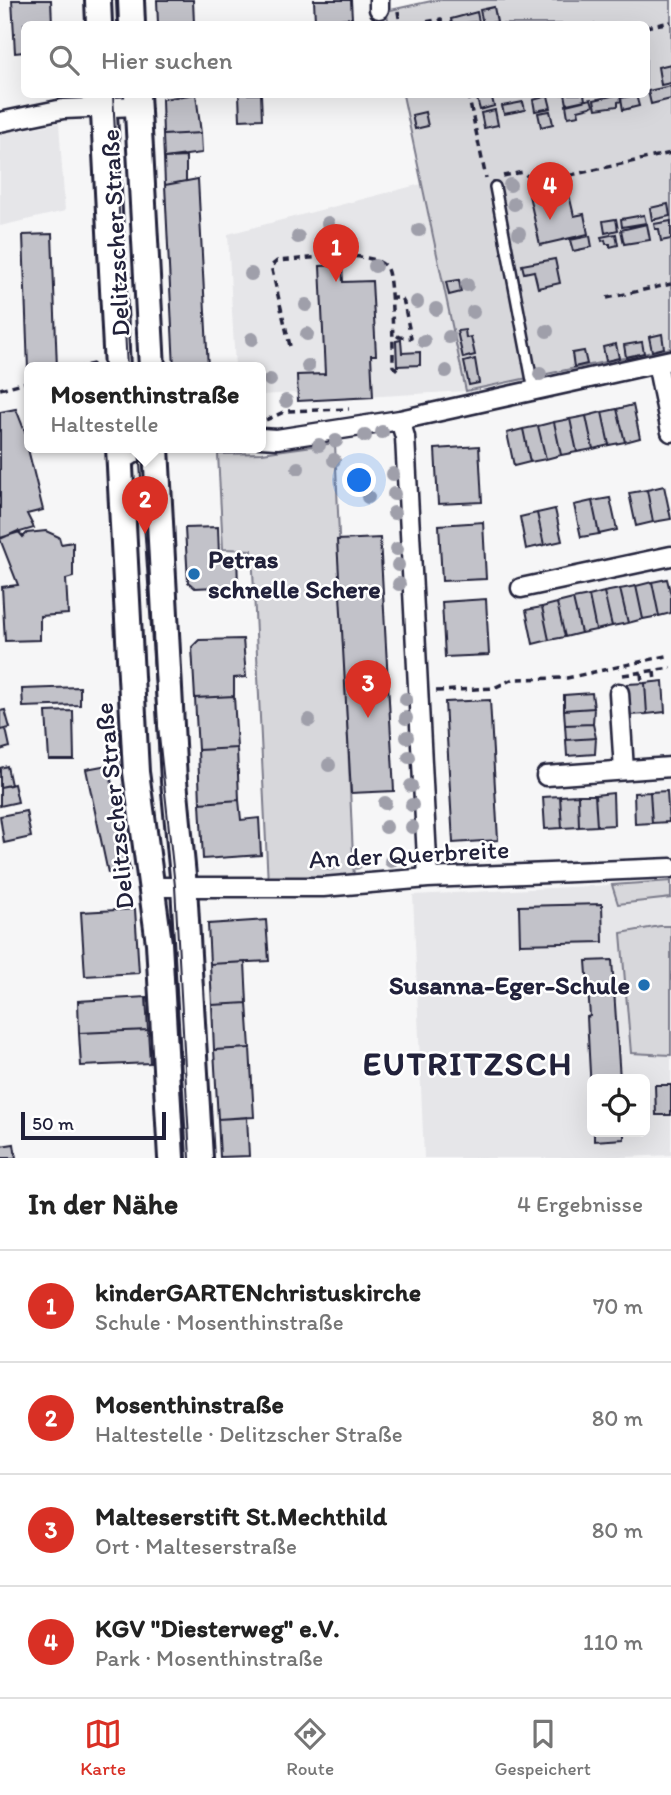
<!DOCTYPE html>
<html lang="de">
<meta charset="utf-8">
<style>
:root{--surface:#fff;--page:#f2f2f2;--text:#222;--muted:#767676;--line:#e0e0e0;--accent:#d93025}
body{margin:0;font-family:Itim,sans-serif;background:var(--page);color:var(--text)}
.controls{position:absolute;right:21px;bottom:21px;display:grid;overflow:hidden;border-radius:10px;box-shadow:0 7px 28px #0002}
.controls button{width:63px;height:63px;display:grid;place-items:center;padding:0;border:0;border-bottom:2px solid var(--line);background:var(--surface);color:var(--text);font:35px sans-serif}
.scale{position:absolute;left:21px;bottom:18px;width:145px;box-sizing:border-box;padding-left:7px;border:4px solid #22223b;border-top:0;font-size:19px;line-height:24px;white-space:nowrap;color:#22223b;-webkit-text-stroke:5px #fff;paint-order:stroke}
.you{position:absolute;left:360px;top:481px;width:24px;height:24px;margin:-18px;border:5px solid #fff;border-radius:50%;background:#1a73e8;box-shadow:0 0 0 10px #1a73e833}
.badge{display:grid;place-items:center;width:46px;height:46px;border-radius:50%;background:var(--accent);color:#fff;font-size:23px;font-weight:700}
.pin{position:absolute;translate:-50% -58px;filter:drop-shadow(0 2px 4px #0008)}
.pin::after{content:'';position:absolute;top:37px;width:24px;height:21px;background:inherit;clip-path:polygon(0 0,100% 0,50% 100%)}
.popup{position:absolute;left:24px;top:362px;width:242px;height:91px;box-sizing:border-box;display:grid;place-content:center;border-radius:10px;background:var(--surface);filter:drop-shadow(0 2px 5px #0005);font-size:23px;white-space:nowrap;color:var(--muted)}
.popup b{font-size:26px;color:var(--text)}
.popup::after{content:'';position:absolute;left:50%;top:100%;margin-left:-14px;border:14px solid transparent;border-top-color:var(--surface)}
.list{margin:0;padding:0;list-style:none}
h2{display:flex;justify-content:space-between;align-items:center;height:91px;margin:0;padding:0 28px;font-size:30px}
h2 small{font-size:23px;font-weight:400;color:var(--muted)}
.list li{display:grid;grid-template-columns:46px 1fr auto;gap:21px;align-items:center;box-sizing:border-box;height:112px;padding:0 28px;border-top:2px solid var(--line)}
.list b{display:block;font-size:26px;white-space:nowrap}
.list p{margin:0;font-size:23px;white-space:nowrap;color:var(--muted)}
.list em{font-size:23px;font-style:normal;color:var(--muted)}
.icon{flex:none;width:38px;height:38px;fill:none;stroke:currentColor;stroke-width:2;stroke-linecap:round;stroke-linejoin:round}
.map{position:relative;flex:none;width:671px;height:1158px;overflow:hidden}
.search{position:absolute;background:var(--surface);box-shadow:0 7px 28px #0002;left:21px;right:21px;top:21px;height:77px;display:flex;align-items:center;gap:18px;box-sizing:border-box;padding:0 24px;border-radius:10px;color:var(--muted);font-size:26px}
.sheet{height:539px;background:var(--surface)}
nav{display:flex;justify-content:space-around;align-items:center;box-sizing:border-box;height:98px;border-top:2px solid var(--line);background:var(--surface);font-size:19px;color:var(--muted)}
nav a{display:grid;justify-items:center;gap:4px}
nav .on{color:var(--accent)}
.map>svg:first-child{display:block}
</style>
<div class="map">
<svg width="671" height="1158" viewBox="0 0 671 1158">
<rect width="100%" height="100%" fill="#f6f6f7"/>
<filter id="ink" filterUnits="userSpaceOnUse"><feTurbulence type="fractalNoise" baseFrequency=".0143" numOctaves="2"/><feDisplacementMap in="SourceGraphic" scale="14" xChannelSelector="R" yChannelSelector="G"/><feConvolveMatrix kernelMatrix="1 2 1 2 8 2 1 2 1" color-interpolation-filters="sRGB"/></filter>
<g filter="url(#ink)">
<!-- built -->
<path fill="#e6e6e9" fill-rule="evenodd" d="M59 123 65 211 0 226V134Z
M421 184 466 391 298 401 297 393 261 395 260 368H235L228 234Z
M610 885 615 891 671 887V1155L603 1158H424L413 895ZM592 1079H645V1132H592Z"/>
<!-- green -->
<path fill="#d7d7db" stroke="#7c7c8b" stroke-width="2" d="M436 0H671V348L466 391 403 95 646 94V24H389L386 11Z
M335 443 354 880 268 884 252 550 223 549 218 454 262 453Z
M671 881V898L618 904 612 885Z
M660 926H671V1055L631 1053 621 933Z"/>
<!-- building -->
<path fill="#c2c2c9" stroke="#22223b" stroke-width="2" d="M12 0H51L52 24H24V52L15 53Z
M157 0H193L194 24H158Z
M314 0H351L352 18 315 21Z
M494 7 497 22 483 24 480 10Z
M477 12 479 22 452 24 451 19Z
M671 64V83L661 85 658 67Z
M671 86V99L651 104 648 91Z
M196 94 201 133 163 135 162 99Z
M239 94H261L262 119 240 120Z
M491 94 494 106 480 110 476 95Z
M565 94H584L585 100 567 104Z
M620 94 621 101 618 102V106L596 109 594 100Z
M636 95 639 106 623 110 621 98Z
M548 96 551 108 535 111 533 100Z
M591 99 593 105 590 107 578 110 579 115 568 117 566 105Z
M523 102 525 110 504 114 502 106Z
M495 110 498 125 484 128 481 113Z
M550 111 553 124 541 127 538 113Z
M425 112 428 126 415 129 412 115Z
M201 133 202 153 164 158 163 135Z
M186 157V181L165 185 164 158Z
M198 179 208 368H174L165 185Z
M567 186 574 216 584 214 588 234 540 245 529 195Z
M668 204 670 216 652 220 650 208Z
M644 215 646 223 622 227 621 219Z
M616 219 618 230 605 233 603 221Z
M671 221V239L661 241 659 229H655L654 224Z
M647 224 650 240 624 244 621 230Z
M52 234 57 368 28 369 23 235Z
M616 234 618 245 610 247V244H606L605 240 602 241 601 237Z
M590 236 592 247 573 251 570 240Z
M555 259 560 283 538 288 534 271 524 273 522 265Z
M342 265 343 282 372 281 376 355H371L373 397 298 401 297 375 325 374 320 266Z
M459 280 461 292 449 295 446 282Z
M465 330 466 338 471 337 475 355 463 358 457 331Z
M662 334 664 348 652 351 649 337Z
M401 340 402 353 420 352V365L397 366 396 341Z
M642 342 644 353 626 357 624 345Z
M616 344 619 358 606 361 603 347Z
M584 351 587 364 574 367 572 353Z
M475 359 479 383 469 385 464 362Z
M633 405 640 438 625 442 617 409Z
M16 409 29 442 28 449 43 510 27 514 34 528 0 538V412Z
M617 409 625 442 609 445 602 412Z
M602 412 609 445 593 449 586 416Z
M586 416 593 449 577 452 570 419Z
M570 419 577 452 561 455 554 422Z
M554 422 561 455 546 459 538 426Z
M538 426 546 459 530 462 523 429Z
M523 429 530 462 514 466 507 433Z
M479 446 482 502 438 504 435 449Z
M664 486 671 519 653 522 647 490Z
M647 490 653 522 636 526 629 493Z
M610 498 617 530 599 534 592 501Z
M592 501 599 534 581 537 574 505Z
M555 509 562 541 544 545 537 513Z
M537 513 544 545 526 549 520 517Z
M483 522 486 579 442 581 439 525Z
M218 527 219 555H237L238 586 195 588 188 582 185 528Z
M18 531 23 537 27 533 46 531 59 537 61 544 73 542V577L66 579 68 614 40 616V640L5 641 2 587 18 585 0 539Z
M380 538 394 791 351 793 337 540Z
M667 579 671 595V613L659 616 652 582Z
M652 582 659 616 643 619 636 586Z
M636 586 643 619 628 623 620 589Z
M620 589 628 623 612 626 604 592Z
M604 592 612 626 596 630 589 596Z
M589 596 596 630 581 633 573 599Z
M486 599 489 655 445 657 442 602Z
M573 599 581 633 565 637 557 603Z
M557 603 565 637 549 640 542 607Z
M542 607 549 640 533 644 526 610Z
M243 639 246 677 234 678V696L195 698 192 647 199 640Z
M663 681 665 712 647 714 645 683Z
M645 683 647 714 629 715 627 684Z
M80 687V705L23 707 22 689Z
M592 693 594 708 564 710V695Z
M234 696 237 748 198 750 195 698Z
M490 700 498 840 453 843 445 702Z
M594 708 593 724 565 725 564 710Z
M5 710 10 728 0 730V711Z
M73 711 74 760H49L46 712Z
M593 724 596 738 566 740 565 725Z
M6 729 10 747 0 750V730Z
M596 738 595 754 567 756 566 740Z
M237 748 239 800 200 803 198 750Z
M108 765 130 870 108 873 86 769Z
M7 766 11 785 0 787V768Z
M14 784 18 802 0 806V787Z
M667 791 669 822 652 823 650 792Z
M650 792 652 823 635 824 634 793Z
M613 793 614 825 597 826 595 795Z
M578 795H595L597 826 579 827Z
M578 795 579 827 562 828 560 796Z
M560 796 562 828 545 829 543 797Z
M239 800 241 820 259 818 261 855 203 859 200 803Z
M26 811 31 837 4 843 0 816Z
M602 904 603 942 520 944 519 906Z
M135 909 139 973 85 976 81 912Z
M266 920 269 961 210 964 208 924Z
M612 960 620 1079H592V1110L587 1017 590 1016 586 961Z
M245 962 247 1003 212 1005 210 964Z
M146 997 148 1030 79 1033 78 1001Z
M247 1003 250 1048 214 1050 212 1005Z
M148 1030 150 1063 81 1066 79 1033Z
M250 1048 254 1117 218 1119 214 1050Z
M655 1085H671V1115H656Z
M247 1117 249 1156 220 1157 218 1119Z
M594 1132H624V1139L594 1141Z
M14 1144 16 1158H0V1146Z"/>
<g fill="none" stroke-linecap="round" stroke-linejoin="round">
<!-- lane casing -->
<g stroke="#22223b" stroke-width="14">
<path id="lane" d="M495 187 534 391"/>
</g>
<!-- street casing -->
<g stroke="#22223b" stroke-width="23">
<path id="street" d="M379 0V9
M0 122 63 109 137 106
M657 363 671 432
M400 420 405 437 428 878
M260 438 277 439 400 420 671 360
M119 463 142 448
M521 588 671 556
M619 693 624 770
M546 776 671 767
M151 887H323L428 878 671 868"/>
</g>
<!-- secondary casing -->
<g stroke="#22223b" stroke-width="30">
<path id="secondary" d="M98 0 99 24
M131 0 132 24
M103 94 117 368
M137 94 152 368
M119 448 136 772 159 943 171 1158
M156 448 174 781 184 887 200 1158"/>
</g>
<!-- path -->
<path stroke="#22223b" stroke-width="3.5" stroke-dasharray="7 5" stroke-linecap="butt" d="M398 11 400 24
M415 24 441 19 442 24
M646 27 671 22
M468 94 486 178
M503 176 523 172 535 183 671 153
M390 298H401L404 303 411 338 399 337 393 333
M607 298 671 284
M290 346 271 266 277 261C299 260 377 247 387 269 393 283 393 347 393 366L401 373
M75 368 94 364
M0 389 30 381
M266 420 286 411 349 409
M654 671 655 682
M641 673 642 683
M623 675 671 668
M436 691 494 688 513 679 567 678 671 655"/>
<!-- lane -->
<use href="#lane" stroke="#fff" stroke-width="9"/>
<!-- street -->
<use href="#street" stroke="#fff" stroke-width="18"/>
<!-- secondary -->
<use href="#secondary" stroke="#fff" stroke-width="24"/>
<!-- tram -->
<path stroke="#22223b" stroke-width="2" d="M116 0 117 24
M113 94 127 368
M139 448 157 717 175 886 190 1158"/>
</g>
<!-- trees -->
<g fill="#9f9faa">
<circle cx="510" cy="185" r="7"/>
<circle cx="514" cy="204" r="7"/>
<circle cx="328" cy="223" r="7"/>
<circle cx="419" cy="230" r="7"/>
<circle cx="519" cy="233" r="7"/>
<circle cx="298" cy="237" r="7"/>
<circle cx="375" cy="266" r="7"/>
<circle cx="251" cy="274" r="7"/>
<circle cx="467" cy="285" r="7"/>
<circle cx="417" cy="302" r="7"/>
<circle cx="306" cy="305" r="7"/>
<circle cx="436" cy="309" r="7"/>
<circle cx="473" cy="312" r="7"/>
<circle cx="547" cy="331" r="7"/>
<circle cx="307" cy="334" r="7"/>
<circle cx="449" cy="337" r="7"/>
<circle cx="252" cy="339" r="7"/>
<circle cx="424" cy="341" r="7"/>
<circle cx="308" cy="366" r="7"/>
<circle cx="446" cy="371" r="7"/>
<circle cx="540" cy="374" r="7"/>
<circle cx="270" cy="380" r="7"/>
<circle cx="286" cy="401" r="7"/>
<circle cx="382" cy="432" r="7"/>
<circle cx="365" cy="436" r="7"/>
<circle cx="336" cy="441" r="7"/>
<circle cx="319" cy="445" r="7"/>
<circle cx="334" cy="460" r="7"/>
<circle cx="298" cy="468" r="7"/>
<circle cx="393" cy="474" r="7"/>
<circle cx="394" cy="494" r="7"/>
<circle cx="368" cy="497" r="7"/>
<circle cx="394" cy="513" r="7"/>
<circle cx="397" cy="549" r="7"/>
<circle cx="398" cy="565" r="7"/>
<circle cx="399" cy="584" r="7"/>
<circle cx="406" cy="699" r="7"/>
<circle cx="406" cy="718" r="7"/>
<circle cx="309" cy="720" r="7"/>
<circle cx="407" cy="737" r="7"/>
<circle cx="409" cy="757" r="7"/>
<circle cx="329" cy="765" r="7"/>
<circle cx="411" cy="786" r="7"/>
<circle cx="385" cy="803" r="7"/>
<circle cx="412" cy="805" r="7"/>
<circle cx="386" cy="827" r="7"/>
<circle cx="412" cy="827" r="7"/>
<circle cx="391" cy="861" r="7"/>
<circle cx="356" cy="863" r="7"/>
<circle cx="330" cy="864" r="7"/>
</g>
</g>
<!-- markers -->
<g fill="#1f6fb2" stroke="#fff" stroke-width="2.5">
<circle cx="194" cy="574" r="7"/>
<circle cx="644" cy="985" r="7"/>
</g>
<g text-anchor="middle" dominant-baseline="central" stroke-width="5" stroke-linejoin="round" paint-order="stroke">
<!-- street labels -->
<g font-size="26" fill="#22223b" stroke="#fff">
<text transform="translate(115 233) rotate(-93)">Delitzscher Straße</text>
<text transform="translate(114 806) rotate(-96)">Delitzscher Straße</text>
<text transform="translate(409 854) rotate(-3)">An der Querbreite</text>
</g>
<!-- poi labels -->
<g font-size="26" font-weight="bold" fill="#22223b" stroke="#fff" text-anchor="start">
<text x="208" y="559">Petras<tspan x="208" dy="30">schnelle Schere</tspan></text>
<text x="630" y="985" text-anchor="end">Susanna-Eger-Schule</text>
</g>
<!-- district labels -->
<g font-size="33" font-weight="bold" letter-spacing="2" fill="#22223b" stroke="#fff">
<text x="468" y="1063">EUTRITZSCH</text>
</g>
</g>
</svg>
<div class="controls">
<button><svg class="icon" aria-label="locate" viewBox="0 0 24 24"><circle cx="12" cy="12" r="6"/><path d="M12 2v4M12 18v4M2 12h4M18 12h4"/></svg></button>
</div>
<div class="scale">50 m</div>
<div class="you"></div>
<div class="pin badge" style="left:336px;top:282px">1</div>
<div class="pin badge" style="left:145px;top:534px">2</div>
<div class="popup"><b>Mosenthinstraße</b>Haltestelle</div>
<div class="pin badge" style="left:368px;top:718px">3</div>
<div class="pin badge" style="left:550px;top:220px">4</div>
<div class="search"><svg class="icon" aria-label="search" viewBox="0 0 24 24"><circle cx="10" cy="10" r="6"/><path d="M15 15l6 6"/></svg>Hier suchen</div>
</div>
<section class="sheet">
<h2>In der Nähe<small>4 Ergebnisse</small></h2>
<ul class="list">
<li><span class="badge">1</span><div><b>kinderGARTENchristuskirche</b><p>Schule · Mosenthinstraße</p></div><em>70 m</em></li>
<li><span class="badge">2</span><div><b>Mosenthinstraße</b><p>Haltestelle · Delitzscher Straße</p></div><em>80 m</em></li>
<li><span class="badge">3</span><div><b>Malteserstift St.Mechthild</b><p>Ort · Malteserstraße</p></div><em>80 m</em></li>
<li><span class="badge">4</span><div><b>KGV &quot;Diesterweg&quot; e.V.</b><p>Park · Mosenthinstraße</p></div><em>110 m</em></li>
</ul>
</section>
<nav>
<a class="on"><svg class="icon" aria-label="map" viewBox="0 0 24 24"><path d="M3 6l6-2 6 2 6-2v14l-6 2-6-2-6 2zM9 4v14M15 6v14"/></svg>Karte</a>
<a><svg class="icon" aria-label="directions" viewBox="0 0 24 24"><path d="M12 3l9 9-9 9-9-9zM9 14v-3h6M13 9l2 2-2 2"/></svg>Route</a>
<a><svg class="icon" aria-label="saved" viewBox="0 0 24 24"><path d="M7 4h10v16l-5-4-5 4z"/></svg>Gespeichert</a>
</nav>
